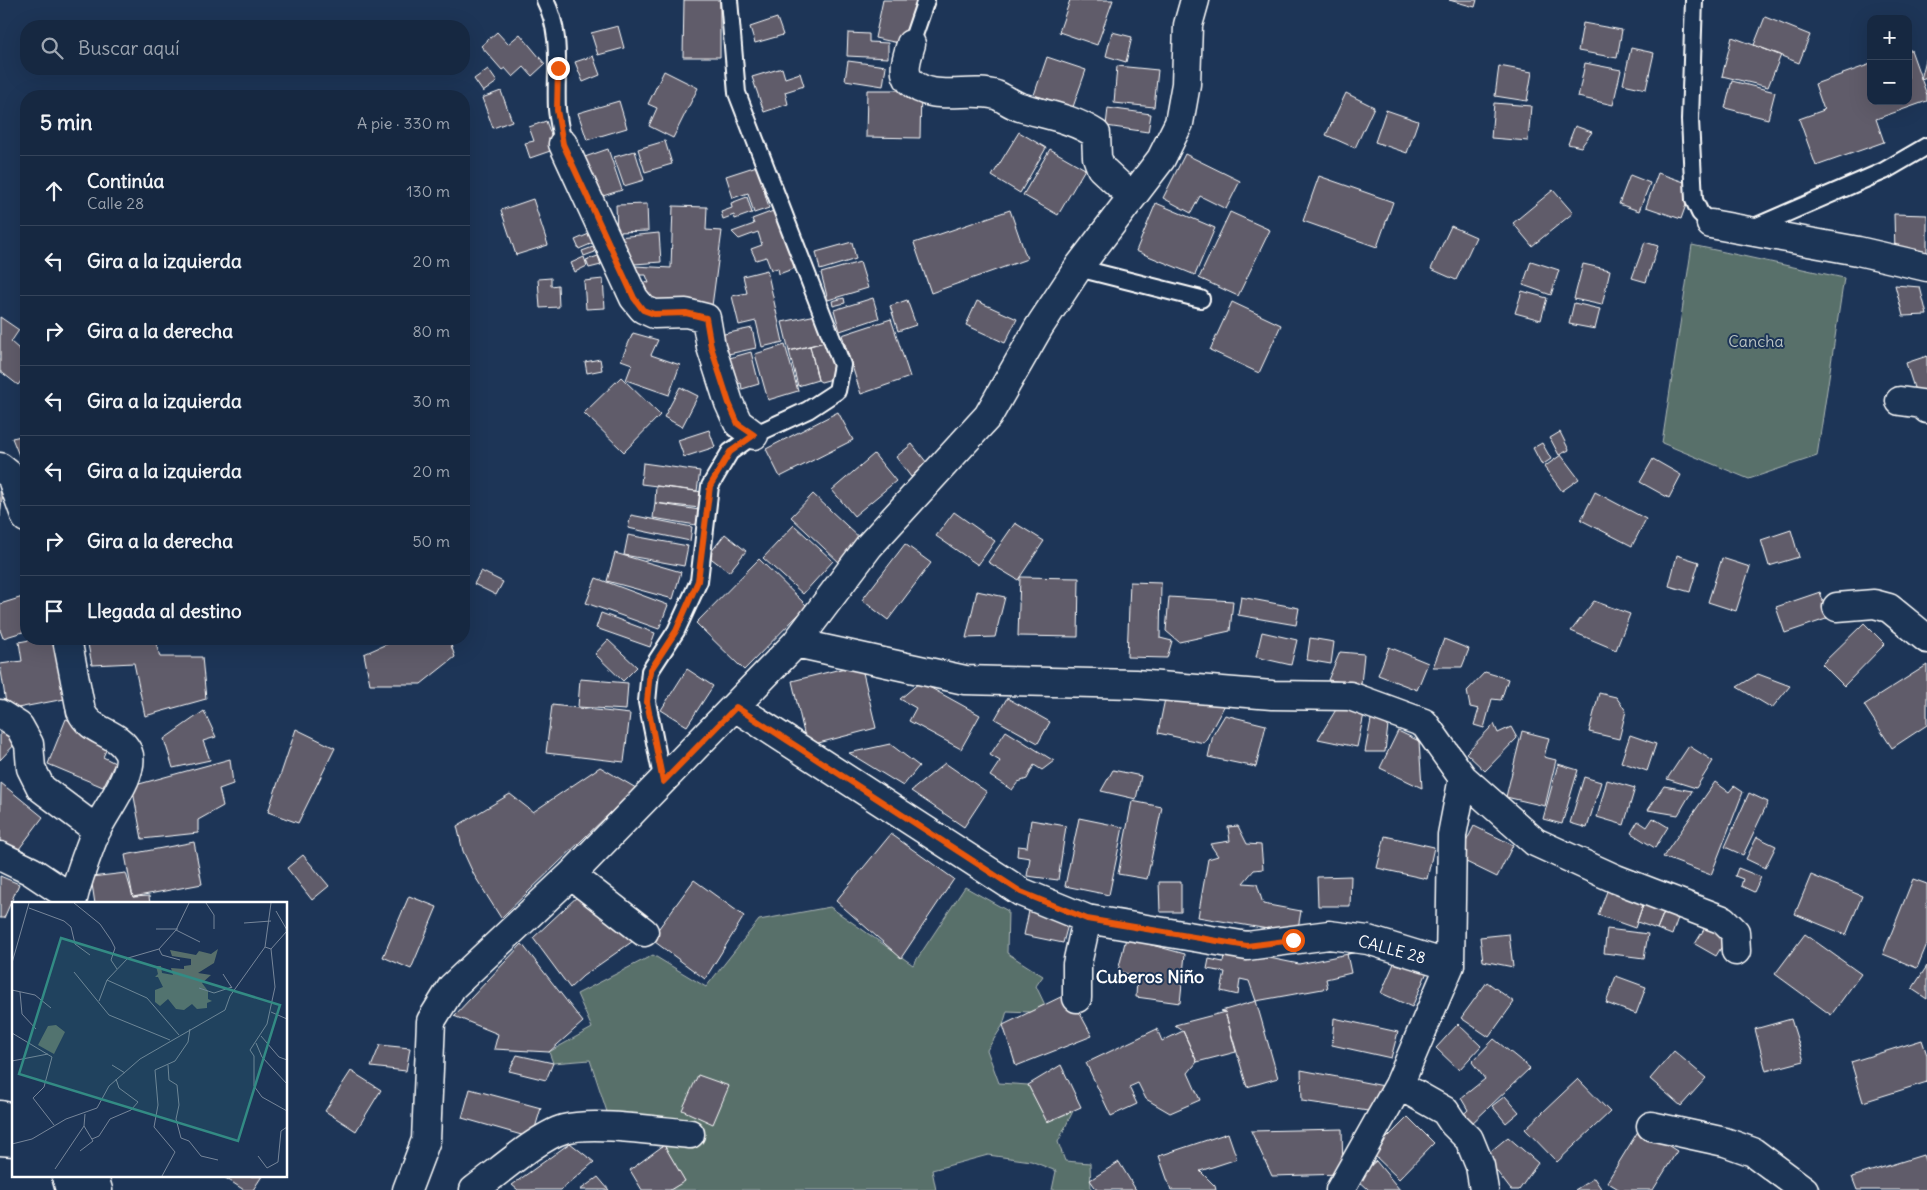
<!DOCTYPE html>
<html lang="es">
<meta charset="utf-8">
<style>
:root{--surface:#162841;--page:#23344c;--text:#f1f3f6;--muted:#9ea6b1;--line:#35445a}
body{margin:0;font-family:Delius,sans-serif;background:var(--page);color:var(--text)}
.controls{position:absolute;right:15px;top:15px;display:grid;overflow:hidden;border-radius:10px;box-shadow:0 5px 20px #0002}
.controls button{width:45px;height:45px;display:grid;place-items:center;padding:0;border:0;border-bottom:1px solid var(--line);background:var(--surface);color:var(--text);font:25px sans-serif}
.stop{position:absolute;width:15px;height:15px;margin:-11px;border:4px solid #ea580c;border-radius:50%;background:#fff}
.stop.end{background:#ea580c;border-color:#fff;box-shadow:0 1px 5px #0008}
.list{margin:0;padding:0;list-style:none}
h2{display:flex;justify-content:space-between;align-items:center;height:65px;margin:0;padding:0 20px;font-size:21px}
h2 small{font-size:16px;font-weight:400;color:var(--muted)}
.list li{display:grid;grid-template-columns:32px 1fr auto;gap:15px;align-items:center;box-sizing:border-box;height:70px;padding:0 20px;border-top:1px solid var(--line)}
.list b{display:block;font-size:19px;white-space:nowrap}
.list p{margin:0;font-size:16px;white-space:nowrap;color:var(--muted)}
.list em{font-size:16px;font-style:normal;color:var(--muted)}
.icon{flex:none;width:28px;height:28px;fill:none;stroke:currentColor;stroke-width:2;stroke-linecap:round;stroke-linejoin:round}
.map{position:relative;flex:none;width:1927px;height:1190px;overflow:hidden}
.search{position:absolute;background:var(--surface);box-shadow:0 5px 20px #0002;left:20px;top:20px;width:450px;height:55px;display:flex;align-items:center;gap:12px;box-sizing:border-box;padding:0 18px;border-radius:20px;color:var(--muted);font-size:19px}
.panel{position:absolute;background:var(--surface);box-shadow:0 5px 20px #0002;left:20px;top:90px;width:450px;height:555px;border-radius:20px}
.map>svg:first-child{display:block}
</style>
<div class="map">
<svg width="1927" height="1190" viewBox="0 0 1927 1190">
<rect width="100%" height="100%" fill="#1d3557"/>
<filter id="ink" filterUnits="userSpaceOnUse"><feTurbulence type="fractalNoise" baseFrequency=".02" numOctaves="2"/><feDisplacementMap in="SourceGraphic" scale="10" xChannelSelector="R" yChannelSelector="G"/><feConvolveMatrix kernelMatrix="1 2 1 2 8 2 1 2 1" color-interpolation-filters="sRGB"/></filter>
<g filter="url(#ink)">
<!-- green -->
<path fill="#586f6b" stroke="#acb7b5" d="M1692 245 1844 278 1817 456 1749 479 1662 443Z
M965 887 1008 911 1007 953 1043 976 1036 986 1045 1005 1030 1012 1007 1011 1003 1025 987 1050 999 1083 1028 1085 1047 1122 1073 1111 1058 1142 1065 1161 1090 1163 1091 1190H1052L1056 1171 1031 1161 988 1155 932 1170 936 1190H670L685 1181 664 1145 702 1130 612 1127 590 1060 553 1063 549 1052 592 1028 577 994 653 955 706 987 759 920 830 907 913 965Z"/>
<!-- building -->
<path fill="#605c6b" stroke="#fff" d="M684 0H720V57H683Z
M883 0H917L908 45 875 38Z
M1070 0H1113L1097 45 1059 32Z
M1449 0H1477L1475 7Z
M1765 17 1810 35 1799 63 1754 45Z
M777 18 783 35 755 43 750 27Z
M1583 23 1622 30 1617 58 1578 51Z
M618 26 624 48 598 55 591 33Z
M497 32 508 44 520 34 545 64 532 76 524 67 513 77 505 68 502 70 481 46Z
M1112 32 1132 37 1126 62 1106 56Z
M848 33 869 34V42L888 43V58L847 56Z
M1732 37 1781 55 1768 87 1722 76Z
M1631 48 1654 53 1646 89 1623 84Z
M1908 50H1911L1927 95V101L1876 119 1884 142 1816 166 1799 119 1824 110 1815 84 1871 64V101H1908Z
M593 56 600 75 583 82 575 62Z
M1927 56V77L1921 79Z
M1047 57 1086 70 1073 107 1034 95Z
M848 61 886 66 883 86 845 80Z
M1585 63 1621 70 1613 105 1578 97Z
M1117 66 1158 70 1154 107 1114 103Z
M1499 66 1532 72 1527 101 1495 96Z
M782 68 785 78 800 73 804 86 785 92 788 104 764 112 752 77Z
M488 69 497 82 483 92 474 79Z
M664 71 698 88 673 138 649 126 657 108 648 104Z
M1732 81 1775 92 1768 119 1725 108Z
M867 90H921L920 138 866 137Z
M501 91 512 121 493 128 482 98Z
M1346 93 1374 107 1355 148 1326 135Z
M619 101 627 128 587 140 578 113Z
M1494 103 1531 106 1528 141 1491 138Z
M1108 108 1151 114 1148 132 1106 126Z
M1386 110 1418 121 1407 153 1375 142Z
M546 121 556 149 530 158 525 143 534 141 529 127Z
M1575 126 1592 132 1581 147 1568 144Z
M1019 132 1046 148 1020 193 992 176Z
M665 141 672 164 645 172 638 149Z
M608 149 622 190 590 200 576 160Z
M1050 149 1085 169 1058 215 1023 195Z
M635 151 644 180 624 186 614 157Z
M1185 154 1240 181 1226 209 1200 196 1191 213 1163 198Z
M763 164 770 185 763 187 769 208 754 213 748 193 733 198 726 176Z
M1658 173 1693 185 1681 219 1646 207Z
M1630 175 1650 183 1639 211 1619 204Z
M1319 176 1393 202 1377 247 1303 221Z
M1553 190 1573 213 1532 246 1513 223Z
M747 197 752 213 735 219 734 215 723 219 721 212 732 208 731 203Z
M533 199 548 245 516 255 501 210Z
M1156 203 1215 228 1195 275 1136 251Z
M647 204 648 231 617 232 616 205Z
M673 206 707 207 706 230 722 231 712 306 647 302 643 282 649 283 646 275H634L635 266 671 268Z
M776 210 798 267 779 274 778 268 771 270 766 257 756 260 751 249 762 245 758 232 739 239 732 232 754 224 752 219Z
M1010 210 1027 259 931 293 914 243Z
M1230 212 1270 230 1238 296 1199 278Z
M1894 214 1927 215V254L1895 253Z
M1451 226 1476 237 1456 280 1431 269Z
M659 233 661 262 621 265 618 237Z
M589 234 593 243 579 249 575 240Z
M852 242 856 259 820 270 816 252Z
M1645 242 1658 246 1646 282 1632 278Z
M593 247 595 252 584 256 582 251Z
M598 256 601 265 589 268 586 260Z
M584 257 587 266 575 272 571 263Z
M1531 261 1559 270 1551 295 1523 285Z
M860 262 868 288 828 300 821 273Z
M1583 264 1610 270 1602 305 1574 299Z
M767 270 783 342 762 347 756 321 739 325 732 296 747 293 743 276Z
M551 278V286L558 285 559 307 540 308 538 279Z
M603 279 605 308 586 309 584 281Z
M1895 285 1920 287 1927 315 1903 316Z
M1522 291 1547 298 1541 320 1515 313Z
M844 298 845 303 833 306 832 301Z
M873 298 879 318 840 331 834 310Z
M907 300 916 325 898 331 890 306Z
M977 301 1017 319 1005 343 966 325Z
M1232 302 1281 325 1259 373 1210 350Z
M1574 303 1600 309 1595 329 1569 324Z
M821 314 828 341 789 351 782 322Z
M0 317 19 330 11 342 26 355V375L18 385 0 371Z
M891 319 910 377 861 394 842 335Z
M752 328 756 348 719 356 715 336Z
M633 333 658 340 651 355 680 365 669 395 626 380 632 364 621 360Z
M828 341 836 378 821 382 818 380 810 346Z
M785 345 798 391 768 400 755 354Z
M810 346 818 380 798 386 789 351Z
M751 352 759 384 742 389 741 383 732 385 726 359Z
M1927 356V393L1917 397 1906 363Z
M600 359 602 370 587 373 585 362Z
M621 377 660 415 624 452 584 413Z
M680 387 698 396 682 427 664 417Z
M838 412 853 440 780 477 766 449Z
M709 430 715 447 684 457 678 440Z
M1560 432 1569 450 1559 455 1550 438Z
M26 435V473L12 438Z
M1542 443 1551 459 1542 465 1533 448Z
M912 444 927 463 911 477 896 457Z
M874 454 896 481 854 516 832 490Z
M1561 455 1579 479 1562 491 1544 467Z
M1653 459 1681 475 1669 498 1640 482Z
M643 463 700 471 697 491 641 484Z
M656 486 703 492 700 508 655 503Z
M0 489 3 490 0 517Z
M1595 492 1646 519 1632 546 1581 520Z
M813 494 863 541 841 564 791 517Z
M655 503 699 510 696 525 653 518Z
M954 512 995 541 978 565 936 536Z
M631 515 692 527 690 541 628 528Z
M1015 523 1044 541 1018 580 988 562Z
M794 525 833 561 803 594 763 558Z
M1791 530 1799 557 1769 566 1761 540Z
M725 534 746 551 729 572 708 556Z
M628 535 688 546 684 566 624 555Z
M905 544 931 563 888 620 862 600Z
M615 553 681 572 673 599 607 581Z
M1677 555 1699 562 1690 592 1669 586Z
M1722 558 1750 567 1736 611 1708 602Z
M759 559 807 606 744 670 696 623Z
M481 571 503 582 496 595 474 584Z
M1020 577 1079 578 1078 637 1018 636Z
M596 578 668 605 659 629 586 603Z
M1130 582 1161 583 1160 638 1172 641 1167 658 1127 657Z
M977 591 1005 597 995 637 966 638Z
M1820 592 1829 618 1785 633 1776 607Z
M26 596V631L3 638 0 630V604Z
M1169 597 1233 601 1230 631 1179 642 1166 631Z
M1241 597 1299 608 1296 625 1238 615Z
M1594 601 1630 614 1616 650 1571 631Z
M601 613 655 633 650 647 596 628Z
M1864 623 1885 644 1844 686 1822 664Z
M1262 632 1297 640 1291 665 1256 657Z
M1310 638 1334 642 1331 664 1307 660Z
M35 639H64L75 697 7 710 0 664 22 661 19 642Z
M87 639H155L160 657H202L206 699 145 716 134 663 92 665Z
M398 639H449L455 657 421 684H370L364 654Z
M1444 639 1469 649 1462 667H1433Z
M608 640 637 667 623 681 595 654Z
M1389 647 1428 663 1417 690 1378 675Z
M1340 652 1364 654 1361 684 1328 680Z
M861 664 876 728 807 746 792 681Z
M1927 665V725L1892 748 1864 705Z
M687 669 713 686 687 726 661 710Z
M1485 672 1508 679 1501 700 1492 699 1484 728 1474 725 1479 709 1470 707 1467 691Z
M1758 674 1790 686 1772 708 1737 687Z
M580 679 628 683 626 710 578 707Z
M920 682 980 715 961 749 909 721 916 708 900 699Z
M1167 689 1227 701 1204 743 1158 733Z
M1599 693 1616 697 1626 711 1619 739 1589 732Z
M1007 698 1050 722 1038 743 995 719Z
M552 705 630 714 624 762 546 753Z
M1337 708 1364 714 1357 747 1318 739Z
M1373 709 1389 716 1385 752H1365Z
M204 711 216 737 203 741 210 760 173 768 164 739Z
M1225 715 1266 725 1256 767 1208 757 1213 735Z
M66 719 111 739 103 757 115 763 103 787 48 764Z
M1494 724 1498 733 1511 727 1517 738 1485 771 1466 753Z
M0 728 18 741 0 760Z
M296 729 335 748 298 823 268 812Z
M1006 731 1054 761 1042 770 1034 765 1027 779 1018 782 1012 790 990 776 1000 761 990 755Z
M1398 731 1419 741 1422 788 1380 768Z
M1522 731 1549 738 1544 757 1556 760 1545 806 1506 797Z
M1630 735 1656 744 1647 771 1621 762Z
M890 744 919 766 903 786 849 753Z
M1689 746 1713 761 1696 788 1667 779Z
M230 759 233 784 219 789 223 806 198 820V833L142 839 132 786Z
M945 763 987 792 964 827 911 791Z
M1558 764 1578 770 1562 824 1543 819Z
M600 767 636 788 501 918 474 875 463 851 457 826 510 794 533 812Z
M1113 770 1141 776 1136 799 1101 791Z
M1584 777 1601 782 1587 828 1570 823Z
M1607 780 1635 788 1624 825 1597 817Z
M1715 782 1729 792 1734 786 1743 792 1711 875 1663 857Z
M1 783 43 817 13 857 0 848Z
M1664 786 1692 791 1678 815 1648 810Z
M1749 793 1768 802 1743 855 1725 847Z
M1132 801 1162 807 1147 879 1118 874Z
M1079 818 1123 827 1109 895 1065 886Z
M1653 818 1668 827 1655 848 1631 833 1638 821 1647 827Z
M1031 820 1066 826 1058 880 1027 876 1030 858 1017 856 1018 846 1027 847Z
M1238 826 1247 844 1261 845 1263 869 1254 870 1243 883 1257 884 1263 904 1301 911 1297 934 1198 917 1208 859 1218 856 1210 844 1230 841 1228 827Z
M1474 826 1513 845 1497 877 1458 858Z
M891 834 954 879 901 958 836 901Z
M1385 836 1434 847 1427 879 1377 868Z
M1757 837 1776 846 1765 868 1746 859Z
M194 842 202 884 133 897 125 855Z
M303 855 329 886 312 900 287 868Z
M1738 868 1761 877 1754 892 1741 886 1743 879 1735 876Z
M126 873 133 897 149 896 150 904H95L91 877Z
M1811 875 1862 896 1846 935 1795 914Z
M0 876 19 884 4 918H0Z
M1351 876 1350 906H1318L1317 877Z
M1913 879 1927 884V944L1917 968 1883 954Z
M694 880 744 916 705 979 651 939Z
M1159 882H1181V912H1160Z
M1609 886 1645 899 1635 928 1598 915Z
M580 894 636 939 583 976 570 988 533 938Z
M409 896 437 907 411 969 383 957Z
M1645 899 1666 907 1657 929 1637 922Z
M1666 907 1680 912 1672 935 1657 929Z
M1029 911 1069 921 1063 943 1024 935Z
M1709 921 1730 933 1716 956 1695 944Z
M1607 929 1648 934 1644 958 1604 953Z
M1509 934 1513 967 1483 961 1480 937Z
M1805 934 1861 974 1831 1015 1775 974Z
M1126 938 1185 954 1180 1003 1136 997 1137 977 1118 971Z
M522 944 583 1022 549 1052 494 1049 498 1034 454 1016Z
M1225 949 1299 964 1358 952 1347 954 1351 973 1326 979 1328 988 1256 1001 1249 981 1240 979 1238 995 1221 991 1225 972 1207 969 1209 959 1223 962Z
M1399 952 1430 965 1412 1007 1381 993Z
M1927 966V999L1912 989Z
M1616 976 1646 987 1636 1014 1606 1003Z
M1487 982 1514 1002 1489 1037 1461 1018Z
M1069 993 1092 1036 1016 1066 1003 1025Z
M1256 1001 1278 1078 1247 1087 1225 1012 1221 1011Z
M1225 1012 1236 1052 1197 1062 1183 1031 1175 1025Z
M1334 1018 1398 1032 1391 1058 1332 1045Z
M1791 1019 1804 1061 1766 1071 1755 1029Z
M1458 1024 1481 1046 1459 1070 1436 1048Z
M1157 1029 1162 1041 1183 1031 1197 1062 1188 1073 1200 1100 1170 1113 1146 1099 1138 1083 1129 1087 1137 1104 1111 1116 1086 1063Z
M1494 1039 1530 1068 1468 1127 1457 1120 1468 1110 1461 1098 1485 1079 1472 1062Z
M1922 1040 1927 1055V1082L1863 1102 1851 1062Z
M380 1045 410 1048 406 1071 371 1067Z
M1674 1051 1706 1078 1681 1106 1650 1079Z
M517 1055 553 1063 546 1080 509 1071Z
M1061 1065 1081 1107 1047 1122 1028 1085Z
M1301 1070 1384 1086 1368 1111 1302 1101Z
M351 1071 381 1090 356 1131 325 1111Z
M698 1075 729 1086 713 1124 682 1110Z
M1578 1079 1610 1112 1557 1162 1525 1129Z
M470 1089 541 1108 532 1138 462 1118Z
M1505 1096 1519 1112 1506 1123 1492 1106Z
M1408 1117 1434 1143 1399 1179 1372 1153Z
M1640 1128 1677 1151 1653 1190H1620L1607 1182Z
M1342 1129 1343 1174 1272 1176 1251 1131Z
M1228 1133 1237 1159 1200 1171 1215 1186 1216 1190H1171L1159 1156Z
M1508 1137 1538 1163 1519 1190H1511L1485 1156Z
M570 1143 594 1162 561 1190H518L512 1185Z
M664 1145 685 1181 670 1190H642L630 1170Z
M1923 1155 1927 1166V1190H1857L1852 1177Z
M1376 1161 1400 1190H1369L1356 1178Z
M1119 1162 1136 1190H1097L1090 1180Z
M262 1176 253 1190H244L224 1177Z
M598 1177 609 1190H580Z
M1594 1178 1602 1190H1575Z"/>
<g fill="none" stroke-linecap="round" stroke-linejoin="round">
<!-- lane casing -->
<g stroke="#fff" stroke-width="20">
<path id="lane" d="M545 0C563 36 555 71 557 109 558 121 561 132 563 144
M1694 0 1690 120 1694 200 1700 213 1711 224
M911 44 926 0
M1750 229 1884 171 1927 146
M1078 268 1201 299
M663 782 647 702 650 671 676 631 699 581 710 486 730 452 754 435 808 410 837 391 842 365 737 93 729 0"/>
</g>
<!-- street casing -->
<g stroke="#fff" stroke-width="31">
<path id="street" d="M911 44C908 55 901 71 910 81 931 103 970 87 996 95 1004 98 1011 104 1020 107 1046 115 1072 118 1096 134L1097 157 1101 168 1132 197
M563 144 634 298 643 309 654 314 686 313 706 318 711 347 729 403 738 423 754 435
M1711 224 1858 251 1927 267
M1900 401 1922 404 1927 409
M0 467 11 476 26 518
M1837 607 1874 604 1889 608 1927 639
M67 639 81 711C90 733 118 731 128 752 137 772 104 812 96 831 88 852 76 882 72 904
M796 643 965 680 1135 684 1272 695 1350 696 1424 723 1463 778 1535 842 1616 879 1723 920 1735 932 1736 951
M735 707 1021 892 1087 919 1247 946 1329 935 1368 940 1450 965
M0 714 19 726 29 744 31 768 41 788 97 830
M0 856 31 871 73 899
M571 875 644 932
M1077 998V964L1087 919
M1399 1085 1445 1111 1453 1123 1469 1139 1480 1166 1484 1190
M0 1115 14 1118
M1651 1126 1725 1142 1753 1152 1804 1190
M0 1141 14 1142
M66 1176 70 1190
M94 1176 98 1190
M407 1190 426 1140 431 1021 452 987 571 875 796 643 869 546 988 416 1039 327 1078 268 1161 159 1179 123 1186 84 1188 25 1195 0
M474 1190C496 1174 539 1136 564 1129 594 1121 657 1131 690 1134
M1340 1190 1399 1085 1450 965 1452 835 1463 778"/>
</g>
<!-- lane -->
<use href="#lane" stroke="#1d3557" stroke-width="16"/>
<!-- street -->
<use href="#street" stroke="#1d3557" stroke-width="28"/>
</g>
</g>
<g fill="none" stroke-linecap="round" stroke-linejoin="round" filter="url(#ink)">
<!-- route -->
<path stroke="#ea580c" stroke-width="6" d="M558 68 557 110 563 144 634 298 643 310 654 314 686 313 706 318 711 347 729 403 738 424 754 435 730 452 710 486 698 581 676 631 650 671 647 702 663 782 736 707 1021 892 1087 919 1247 946 1293 940"/>
</g>
<g text-anchor="middle" dominant-baseline="central" stroke-width="4" stroke-linejoin="round" paint-order="stroke">
<!-- park labels -->
<g font-size="16" fill="#bcc5c4" stroke="#1d3557">
<text x="1756" y="341">Cancha</text>
</g>
<!-- street labels -->
<g font-size="16" fill="#fff" stroke="#1d3557">
<text transform="translate(1392 949) rotate(15)">CALLE 28</text>
</g>
<!-- neighbourhood labels -->
<g font-size="18" font-weight="bold" fill="#fff" stroke="#1d3557">
<text x="1150" y="976">Cuberos Niño</text>
</g>
</g>
<!-- overview -->
<g transform="translate(12 902)">
<rect width="275" height="275" fill="#1d3557"/>
<path d="M206 47 202 61 186 71 199 73 190 81 196 89V97L200 99 195 101V106L185 107 180 102 172 108 164 107 156 97 148 104 143 100V88L151 85 146 75H143L146 72 144 64H149L150 71 161 73 159 66 172 67V64L179 63V57L160 54 158 48 184 53 187 49 199 52ZM44 123 53 130 42 152 26 143 36 124Z" fill="#586f6b"/>
<path fill="none" stroke="#77869a" stroke-width="1" d="M62 1 88 22 99 38 103 46 99 58 105 67M194 1 202 13V27M17 6 52 19 59 25 63 42 78 53M264 9 275 28M232 21 259 19M144 27H166M164 28 188 40M253 45 259 47 263 85 255 122 238 148 242 154V184L250 195 275 209M147 47 150 53 168 58M259 47 275 29M0 61 17 1M62 70 97 113 158 138M211 72 220 86M95 78 135 96 167 133M187 86 202 91 220 85M0 88 23 93 39 106M8 90 10 112 24 127M87 99 95 78 116 56 147 47 164 28 177 1M259 110 275 117M0 131 40 155 32 185 21 196 42 223M249 134 267 155 275 158M244 141 250 155 275 182M0 159 36 152M100 163 113 171M156 163 157 178 165 183 167 203 164 217 169 236 177 239 189 254 206 258M80 237 87 234 98 217 119 208 126 200 107 186 104 177M0 242 20 237 54 217 85 206 97 184 128 157 213 108 218 94 253 45 259 1M68 249 81 239 72 224M246 254 255 266 266 260 269 229 275 225M43 267 72 224 73 212M150 274 163 250 142 225 146 203 143 168 163 159 176 140 178 127"/>
<path fill="#338b84" fill-opacity="0.15" stroke="#338b84" stroke-width="2.5" d="M49 36 268 103 226 239 7 172Z"/>
<rect width="275" height="275" fill="none" stroke="#fff" stroke-width="2.5"/>
</g>
</svg>
<div class="controls">
<button>+</button>
<button>−</button>
</div>
<div class="stop" style="left:1293px;top:940px"></div>
<div class="stop end" style="left:558px;top:68px"></div>
<div class="search"><svg class="icon" aria-label="search" viewBox="0 0 24 24"><circle cx="10" cy="10" r="6"/><path d="M15 15l6 6"/></svg>Buscar aquí</div>
<section class="panel">
<h2>5 min<small>A pie · 330 m</small></h2>
<ul class="list">
<li><svg class="icon" aria-label="ahead" viewBox="0 0 24 24"><path d="M12 20V5M6 11l6-6 6 6"/></svg><div><b>Continúa</b><p>Calle 28</p></div><em>130 m</em></li>
<li><svg class="icon" aria-label="left" viewBox="0 0 24 24"><path d="M17 20v-9H6M10 6l-5 5 5 5"/></svg><div><b>Gira a la izquierda</b></div><em>20 m</em></li>
<li><svg class="icon" aria-label="right" viewBox="0 0 24 24"><path d="M7 20v-9h11M14 6l5 5-5 5"/></svg><div><b>Gira a la derecha</b></div><em>80 m</em></li>
<li><svg class="icon" aria-label="left" viewBox="0 0 24 24"><path d="M17 20v-9H6M10 6l-5 5 5 5"/></svg><div><b>Gira a la izquierda</b></div><em>30 m</em></li>
<li><svg class="icon" aria-label="left" viewBox="0 0 24 24"><path d="M17 20v-9H6M10 6l-5 5 5 5"/></svg><div><b>Gira a la izquierda</b></div><em>20 m</em></li>
<li><svg class="icon" aria-label="right" viewBox="0 0 24 24"><path d="M7 20v-9h11M14 6l5 5-5 5"/></svg><div><b>Gira a la derecha</b></div><em>50 m</em></li>
<li><svg class="icon" aria-label="arrive" viewBox="0 0 24 24"><path d="M6 21V4h12l-3 4 3 4H6"/></svg><div><b>Llegada al destino</b></div></li>
</ul>
</section>
</div>
